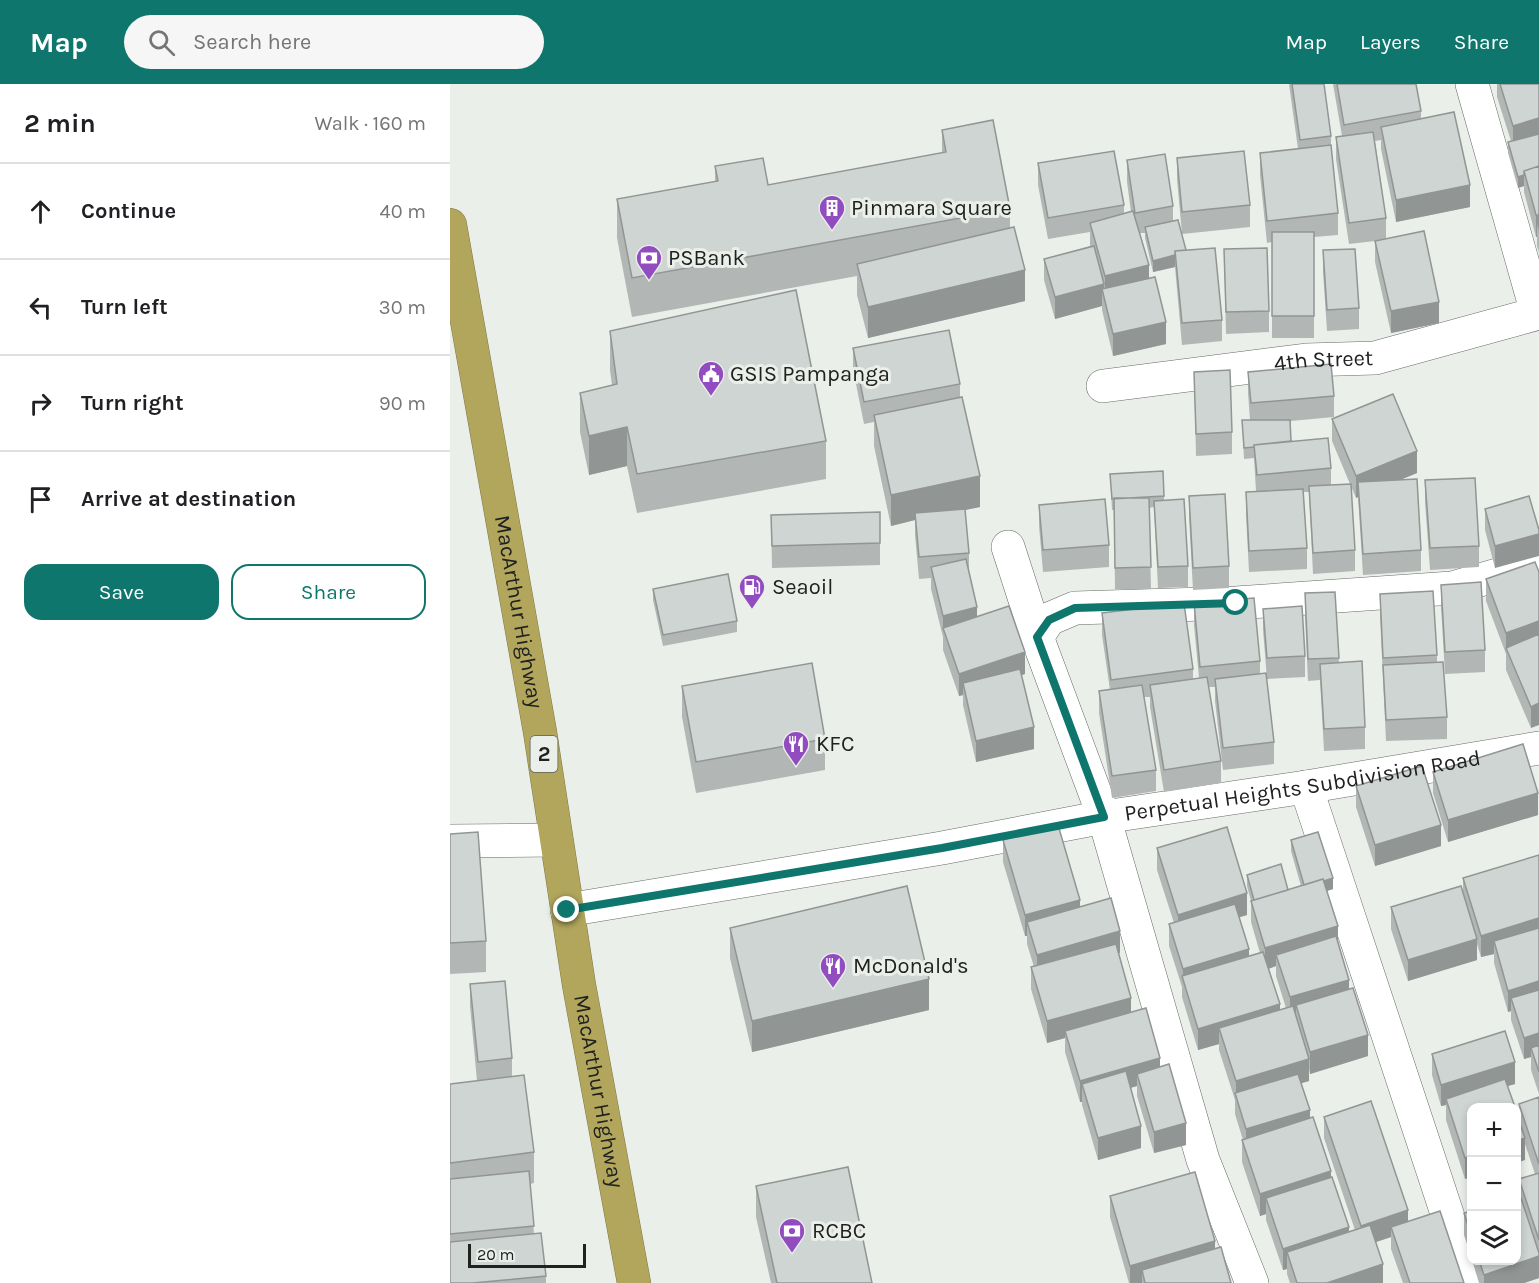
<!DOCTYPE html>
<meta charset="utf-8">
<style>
:root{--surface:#fff;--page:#f6f6f6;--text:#202124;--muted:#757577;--line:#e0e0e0;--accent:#0f766e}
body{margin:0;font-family:Karla,sans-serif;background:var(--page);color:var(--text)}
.controls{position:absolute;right:18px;bottom:18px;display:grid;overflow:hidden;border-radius:12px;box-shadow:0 3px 9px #0003}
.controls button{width:54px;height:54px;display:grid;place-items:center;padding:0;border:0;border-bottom:2px solid var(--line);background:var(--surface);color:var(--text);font:30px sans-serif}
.scale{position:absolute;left:18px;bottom:15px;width:118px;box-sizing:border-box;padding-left:6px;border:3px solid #202220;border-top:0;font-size:16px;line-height:21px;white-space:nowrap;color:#202220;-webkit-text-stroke:4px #ebefea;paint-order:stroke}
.stop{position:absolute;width:18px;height:18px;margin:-14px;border:4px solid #0f766e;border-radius:50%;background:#fff}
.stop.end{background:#0f766e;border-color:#fff;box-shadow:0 2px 6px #0008}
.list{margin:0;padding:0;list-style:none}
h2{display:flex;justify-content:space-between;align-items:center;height:78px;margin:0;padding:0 24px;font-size:26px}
h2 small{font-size:20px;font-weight:400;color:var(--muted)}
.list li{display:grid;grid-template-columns:39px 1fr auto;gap:18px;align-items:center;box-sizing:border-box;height:96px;padding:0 24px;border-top:2px solid var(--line)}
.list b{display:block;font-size:22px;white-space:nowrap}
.list em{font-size:20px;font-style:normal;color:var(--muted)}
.actions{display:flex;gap:12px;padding:18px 24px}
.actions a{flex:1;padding:14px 0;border:2px solid var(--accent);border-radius:18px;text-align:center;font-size:21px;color:var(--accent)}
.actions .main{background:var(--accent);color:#fff}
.icon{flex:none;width:33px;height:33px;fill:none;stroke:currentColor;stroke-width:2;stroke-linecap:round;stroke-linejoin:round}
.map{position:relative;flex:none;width:1089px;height:1199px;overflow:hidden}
header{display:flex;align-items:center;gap:36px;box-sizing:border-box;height:84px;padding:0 30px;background:var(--accent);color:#fff}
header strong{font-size:28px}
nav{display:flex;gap:33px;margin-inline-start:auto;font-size:21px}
.search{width:420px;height:54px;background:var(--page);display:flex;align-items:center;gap:15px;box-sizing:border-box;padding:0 21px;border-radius:33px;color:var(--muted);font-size:22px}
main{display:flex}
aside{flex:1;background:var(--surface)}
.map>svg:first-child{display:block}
</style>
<header>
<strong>Map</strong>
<div class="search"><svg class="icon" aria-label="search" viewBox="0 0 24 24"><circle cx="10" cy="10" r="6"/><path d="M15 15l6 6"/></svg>Search here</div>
<nav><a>Map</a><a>Layers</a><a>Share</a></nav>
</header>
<main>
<aside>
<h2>2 min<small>Walk · 160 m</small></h2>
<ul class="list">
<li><svg class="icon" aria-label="ahead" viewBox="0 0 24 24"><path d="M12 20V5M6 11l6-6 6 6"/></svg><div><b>Continue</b></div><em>40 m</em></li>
<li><svg class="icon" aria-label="left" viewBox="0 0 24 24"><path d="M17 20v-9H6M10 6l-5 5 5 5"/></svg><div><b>Turn left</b></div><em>30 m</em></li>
<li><svg class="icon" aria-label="right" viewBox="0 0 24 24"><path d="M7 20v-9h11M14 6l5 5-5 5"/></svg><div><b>Turn right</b></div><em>90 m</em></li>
<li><svg class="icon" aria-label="arrive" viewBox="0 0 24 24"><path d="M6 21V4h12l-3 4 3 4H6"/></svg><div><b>Arrive at destination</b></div></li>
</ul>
<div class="actions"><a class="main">Save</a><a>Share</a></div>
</aside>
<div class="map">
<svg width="1089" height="1199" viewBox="0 0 1089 1199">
<rect width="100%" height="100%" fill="#ebefea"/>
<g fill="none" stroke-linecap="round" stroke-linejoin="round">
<!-- minor casing -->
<g stroke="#676a66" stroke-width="34">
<g id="minor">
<path d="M1022 0 1087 229"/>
<path id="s1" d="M653 302 856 276 925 274 1089 229"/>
<path d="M558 463 587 553 654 733 753 1076 802 1199"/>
<path d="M587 553 599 535 625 524 786 519 1002 504 1089 479"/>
<path d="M856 703 1020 1199"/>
<path d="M0 757 106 756"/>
<path id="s2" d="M117 826 492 764 654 733 856 703 1089 664"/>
</g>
</g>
<!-- highway casing -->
<g stroke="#7e7847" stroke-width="34">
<g id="highway">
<path id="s3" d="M0 141 90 648 129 901 184 1199"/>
</g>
</g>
<!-- minor -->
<use href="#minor" stroke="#fff" stroke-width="33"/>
<!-- highway -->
<use href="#highway" stroke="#b1a65c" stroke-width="33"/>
</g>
<!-- wall -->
<path fill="#b2b7b5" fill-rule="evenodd" d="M839 0H874L881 52V61L888 129V151L864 153V254H822V158L817 159 810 91V69L848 65Z
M883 0H966L971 27V35L1020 123 946 138 931 65V56L925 57 936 134V154L989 239 941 249 925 178V157L899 160 886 75V53L892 52Z
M1047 0H1089V168L1087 162V153H1086L1074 108V102L1068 104 1058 69V58L1061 57 1047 13Z
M492 46 560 125V144L575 217 418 254 407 211V192L182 233 167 154V115L265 98V82L318 101 492 69Z
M727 74 800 121V143L732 150 727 95Z
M677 76 723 122V137L736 166 772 236V257L732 261 725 183 703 188 695 154V149H690L699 194 716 260 663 272 652 226V222L605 235 594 196V175L640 162V148L598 155 588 101V79L674 121V130L681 128 677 98Z
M774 165 819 227V248L776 250Z
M873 166 909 224V245L877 247 873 188Z
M160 247 376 357V395L187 429 177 382 139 391 130 348V309L162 301 160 286Z
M403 264 510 300V314L530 423 515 426 519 469V488L527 532 575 590 571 591 584 665 526 678 513 621V611L509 612 493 566V553L481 505V494L469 495 465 451V436L441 442 424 362V338L414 340 403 285Z
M744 288 782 348V370L746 372Z
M798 288 884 312V333L841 337V357L881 384V401L900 400 882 357V335L967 389 949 396 971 466V487L913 491 908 413 906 414 901 402 905 466V487L863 490 859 408H853L857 464V485L799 488 796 430V408L806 407 804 374 794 375 792 336H800L798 309Z
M660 390 714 412V416L738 482V503L708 504 704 423 699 424 701 505H665L664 426H662Z
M975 396 1029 462V483L980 486 975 418Z
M739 412 779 482V504L743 506 739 434Z
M589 421 659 461V483L593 488 589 442Z
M1035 425 1089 446 1045 484 1035 446Z
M321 431 430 459V481L322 484Z
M1089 488 1081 644 1056 586V570L1036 517V495Z
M991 501 1035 566V588L995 590 991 523Z
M203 505 287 537V548L213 562 203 516Z
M885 508 889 579 915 643V665L874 667 870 596 858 597 855 531V509Z
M930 510 987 571V578L997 633V655L936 657 930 531Z
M744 519 810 577V590L824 658V680L773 686 765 617V603H758L771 677V699L714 708 700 623V613H694L706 686V707L662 714 649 629V607L660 606 652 551V529L743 585V595L749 594 744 541Z
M813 525 855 572V593L817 595 813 546Z
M232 602 375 655V686L246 709 232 633Z
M983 688 1088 731 998 758 983 709Z
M906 702 991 762 925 782 906 723Z
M0 750 36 857V888L0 890Z
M553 756 630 823 670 869H668L681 928 710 983 736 1061 704 1069 687 1012V1002L680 1004 691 1064 648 1076 632 1021V1018H630L615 968V954L597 959 581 905V883H584L577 860V852H575L553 778Z
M841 756 883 805 877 807 899 905 918 972 860 990 859 985V997L851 999 860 1034 881 1093 899 1148 905 1146 874 1054V1033L958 1138 1014 1199H953L941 1165V1153L926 1158 933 1199H840L837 1190V1185L833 1186 816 1136V1130L810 1132 792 1078V1056H793L785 1030V1016L769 966V960L748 966 732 913V903L719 862V840L724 839 707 786V764L797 831 789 833 799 872 810 869 801 838V817L797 802V791L838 806 851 802 841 767ZM826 882V892L836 924 830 926 818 885Z
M1089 771V1010L1081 986V973L1074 975 1061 936V927L1058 928 1044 879V870L1031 873 1027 860V876L958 897 941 845V823L1013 810V794Z
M280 844 479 926 302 968 280 874Z
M20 900 62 974V992L84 1068V1099L80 1100 84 1150 96 1192V1199H0V1000L27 997 20 922Z
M982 970 1065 1000 1057 1002 1015 1095 996 1036V1021L991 1022 982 991Z
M1089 1013V1194L1074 1199H1029L1022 1176H1066L1069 1095 1085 1090 1075 1060V1076L1069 1036V1020Z
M306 1102 422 1199H321L306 1133Z
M660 1112 765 1165 781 1199H679L660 1133Z
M1022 1127V1175L1014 1151V1129Z"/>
<!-- shaded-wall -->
<path fill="#919594" d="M1089 34V55L1063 63V42Z
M1074 91V102L1068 104V93Z
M1020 101V123L946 138V116Z
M1086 131H1089V147L1087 140V153H1086Z
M725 171V183L703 188V177Z
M699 181V202L655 214V192Z
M575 186V217L418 254V223Z
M654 200V213L652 205V222L605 235V213Z
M989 218V239L941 249V227Z
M716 238V260L663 272V250Z
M177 343V382L139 391V352Z
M967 367V389L909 413 908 398V413L906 414V392Z
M530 392V423L465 436V429V436L441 442V411Z
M1089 450V472L1045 484V462Z
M527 523V544H493V553V532Z
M1089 537V559L1056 565V549Z
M575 568V590L515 610 513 599V611L509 612V590Z
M1089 619V641L1081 644V623Z
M584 643V665L526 678V657Z
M1088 709V731L998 758V736Z
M991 741V762L925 782V761Z
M883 794V805L855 814V803Z
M797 809V831L728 852V831Z
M630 816V837L577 838V852H575V831Z
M1089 834V856L1044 857V870L1031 873V852Z
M888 842V864L826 871V882L815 886V864Z
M670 847V869L587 892V871Z
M1027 855V876L958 897V876Z
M799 865V886L733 895V885Z
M479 895V926L302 968V937Z
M899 896V917L846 921V933L840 935V913Z
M1089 897V919L1061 914V927L1058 928V907Z
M681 914V935L615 947V954L597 959V937Z
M830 920V942L769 944V960L748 966V945Z
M1089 949V971L1081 964V973L1074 975V954Z
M918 951V972L860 990V968Z
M710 974V995L687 990V1002L637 1016 632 1000V1018H630V997Z
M859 975V997L788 1018 786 1011V997Z
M1065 978V1000L998 1020 996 1015V1021L991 1022V1001Z
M860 1026V1048L796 1067V1045Z
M736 1039V1061L704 1069V1048Z
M691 1042V1064L648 1076V1054Z
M1075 1054V1076L1066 1079V1057Z
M1022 1072V1093L1015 1095V1074Z
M881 1087V1108L816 1114V1130L810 1132V1110Z
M958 1126V1148L941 1143V1153L911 1163V1142Z
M899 1143V1164L837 1168V1185L833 1186V1165Z
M765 1157V1179L692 1186V1199H680V1182Z
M1089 1172V1194L1074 1199H1034V1191Z
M933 1180V1199H877Z"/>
<!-- building -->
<path fill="#cfd5d3" stroke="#919594" stroke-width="1.5" d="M842 0H874L881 52 850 56Z
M887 0H966L971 27 894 41Z
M1050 0H1089V34L1063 42Z
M1004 28 1020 101 946 116 931 43Z
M543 36 560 125 182 194 167 115 268 97 265 82 313 74 318 101 496 68 492 46Z
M923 48 936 134 899 139 886 53Z
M1089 50V82L1074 87V91L1068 93 1058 58Z
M881 61 888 129 817 137 810 69Z
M664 67 674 121 598 134 588 79Z
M794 67 800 121 732 128 727 74Z
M715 70 723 122 685 129 677 76Z
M1089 82V131H1086L1074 87Z
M683 127 699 181 655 192 640 139Z
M728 136 736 166 725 167V171L703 177 695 143Z
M564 143 575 186 418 223 407 180Z
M974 147 989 218 941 227 925 157Z
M822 148H864V232H822Z
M644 162 654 200 605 213 594 175Z
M765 164 772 236 732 239 725 167Z
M817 164 819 227 776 228 774 165Z
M905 165 909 224 877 226 873 166Z
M705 193 716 238 663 250 652 205Z
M346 206 376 357 187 390 177 343 139 352 130 309 167 300 160 247Z
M499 246 510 300 414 318 403 264Z
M881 280 884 312 801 319 798 288Z
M780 286 782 348 746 350 744 288Z
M943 310 967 367 906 392 882 335Z
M512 313 530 392 441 411 424 331Z
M792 336H840L841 357 804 361V363L794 364Z
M878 354 881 384 807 391 804 361Z
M713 387 714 412 662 415 660 390Z
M1025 394 1029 462 980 464 975 396Z
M967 395 971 466 913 470 908 398Z
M901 400 905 466 863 469 859 402Z
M853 405 857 464 799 467 796 408Z
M775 410 779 482 743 484 739 412Z
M1079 412 1089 446V450L1045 462 1035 425Z
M664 414H699L701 483 665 484Z
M655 415 659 461 593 466 589 421Z
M734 415 738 482 708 483 704 417Z
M515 425 519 469 469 473 465 429Z
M430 428V459L322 462 321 431Z
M516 475 527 523 493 532 481 483Z
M1085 478 1089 488V537L1056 549 1036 495Z
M278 490 287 537 213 551 203 505Z
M1031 498 1035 566 995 568 991 501Z
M983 507 987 571 933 574 930 510Z
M885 508 889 574 858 575 855 509Z
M804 514 810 577 750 583 744 519Z
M734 519 743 585 661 596 652 529Z
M559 522 575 568 509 590 493 544Z
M852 522 855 572 817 574 813 525Z
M1089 550V619L1081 623 1056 564Z
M912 577 915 643 874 645 870 580Z
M993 578 997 633 936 636 933 581Z
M362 579 375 655 246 678 232 602Z
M570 585 584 643 526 657 513 599Z
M816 589 824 658 773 664 765 595Z
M757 593 771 677 714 686 700 601Z
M692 601 706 686 662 692 649 607Z
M1073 660 1088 709 998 736 983 688Z
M972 682 991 741 925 761 906 702Z
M608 741 630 816 575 831 553 756Z
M777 743 797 809 728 831 707 764Z
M28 748 36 857 0 859V750Z
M868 748 883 794 874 797 873 795 854 801 841 756Z
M1089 771V834L1031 852 1013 794Z
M831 780 838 806 804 816 797 791Z
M873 795 888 842 815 864 801 817Z
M457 802 479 895 302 937 280 844Z
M1011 802 1027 855 958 876 941 823Z
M661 814 670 847 587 871 577 838Z
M785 820 799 865 733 885 719 840Z
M1089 844V897L1058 907 1044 857Z
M886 852 899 896 840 913 826 871Z
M666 860 681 914 597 937 581 883Z
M813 868 830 920 748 945 732 892Z
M55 897 62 974 28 978 20 900Z
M903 904 918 951 860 968 846 921Z
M1089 906V949L1074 954 1061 914Z
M843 922 859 975 786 997 769 944Z
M696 924 710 974 630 997 615 947Z
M1055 947 1065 978 991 1001 982 970Z
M1089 961V988L1081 964Z
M719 980 736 1039 704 1048 687 990Z
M676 987 691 1042 648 1054 632 1000Z
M848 990 860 1026 796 1045 785 1009Z
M74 991 84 1068 0 1079V1000Z
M1055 995 1065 1023H1022V1072L1015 1074 996 1015Z
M1089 1013V1080L1069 1020Z
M921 1017 958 1126 911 1142 874 1033Z
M1066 1029 1075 1054 1066 1057Z
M863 1033 881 1087 810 1110 792 1056Z
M398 1083 422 1199H327L306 1102Z
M79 1087 84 1142 0 1150V1095Z
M745 1088 765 1157 680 1182 660 1112Z
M1089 1089V1156L1069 1095Z
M882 1093 899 1143 833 1165 816 1114Z
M1070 1111 1089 1169V1172L1034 1191 1029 1176H1066V1112Z
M990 1127 1014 1199H960L941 1143Z
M1022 1127V1154L1014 1129Z
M920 1141 933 1180 877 1199H847L837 1168Z
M91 1149 96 1192 23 1199H0V1158Z
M771 1163 781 1199H695L692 1186Z"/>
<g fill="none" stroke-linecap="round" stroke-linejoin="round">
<!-- route -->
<path stroke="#0f766e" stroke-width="8" d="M117 826 492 764 654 733 587 553 599 536 625 524 786 519"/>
</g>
<!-- icons -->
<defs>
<g id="building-pin" transform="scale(1.35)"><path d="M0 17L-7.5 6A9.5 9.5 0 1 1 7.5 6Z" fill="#914cc0" stroke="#ebefea"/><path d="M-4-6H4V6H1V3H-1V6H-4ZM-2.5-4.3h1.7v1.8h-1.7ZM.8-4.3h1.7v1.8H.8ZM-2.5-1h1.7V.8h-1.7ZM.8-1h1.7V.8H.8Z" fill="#fff"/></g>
<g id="bank-pin" transform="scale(1.35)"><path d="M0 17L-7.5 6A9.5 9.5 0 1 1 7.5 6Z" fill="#914cc0" stroke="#ebefea"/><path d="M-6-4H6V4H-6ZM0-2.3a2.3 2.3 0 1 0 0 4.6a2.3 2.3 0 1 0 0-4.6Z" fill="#fff"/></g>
<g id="civic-pin" transform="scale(1.35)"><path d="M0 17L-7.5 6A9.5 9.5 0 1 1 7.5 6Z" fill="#914cc0" stroke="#ebefea"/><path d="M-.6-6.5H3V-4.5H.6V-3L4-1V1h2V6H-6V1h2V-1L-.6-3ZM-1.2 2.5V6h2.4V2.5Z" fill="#fff"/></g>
<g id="fuel-pin" transform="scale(1.35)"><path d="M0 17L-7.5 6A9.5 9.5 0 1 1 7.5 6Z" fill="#914cc0" stroke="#ebefea"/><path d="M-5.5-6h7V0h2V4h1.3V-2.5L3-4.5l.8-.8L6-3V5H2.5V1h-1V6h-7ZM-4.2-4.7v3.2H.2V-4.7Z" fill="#fff"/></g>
<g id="restaurant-pin" transform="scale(1.35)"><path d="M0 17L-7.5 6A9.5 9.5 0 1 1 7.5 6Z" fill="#914cc0" stroke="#ebefea"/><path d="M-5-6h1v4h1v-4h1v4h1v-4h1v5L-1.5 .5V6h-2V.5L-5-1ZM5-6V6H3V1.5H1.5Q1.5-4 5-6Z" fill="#fff"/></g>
</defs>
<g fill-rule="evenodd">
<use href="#building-pin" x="382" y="124"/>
<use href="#bank-pin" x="199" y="174"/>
<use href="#civic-pin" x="261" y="290"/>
<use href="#fuel-pin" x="302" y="503"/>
<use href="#restaurant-pin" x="346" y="660"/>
<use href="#restaurant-pin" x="383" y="882"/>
<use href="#bank-pin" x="342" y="1147"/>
</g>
<g text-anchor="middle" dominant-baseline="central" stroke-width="6" stroke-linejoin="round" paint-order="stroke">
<!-- shield labels -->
<rect fill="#ebefea" stroke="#5d605d" stroke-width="1.5" x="80.5" y="652" width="27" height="36" rx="4.5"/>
<g font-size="21" font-weight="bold" fill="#202220">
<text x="94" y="670">2</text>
</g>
<!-- poi labels -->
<g font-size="22" fill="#202220" stroke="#ebefea" text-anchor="start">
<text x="401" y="124">Pinmara Square</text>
<text x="218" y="174">PSBank</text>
<text x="280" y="290">GSIS Pampanga</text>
<text x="322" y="503">Seaoil</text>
<text x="366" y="660">KFC</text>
<text x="403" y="882">McDonald's</text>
<text x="362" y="1147">RCBC</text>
</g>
<!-- street labels -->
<g font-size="22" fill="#202220" stroke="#ebefea">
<text stroke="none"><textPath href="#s1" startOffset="222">4th Street</textPath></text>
<text stroke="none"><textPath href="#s3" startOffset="393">MacArthur Highway</textPath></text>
<text stroke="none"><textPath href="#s2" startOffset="746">Perpetual Heights Subdivision Road</textPath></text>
<text stroke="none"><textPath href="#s3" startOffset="879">MacArthur Highway</textPath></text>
</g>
</g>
</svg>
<div class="controls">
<button>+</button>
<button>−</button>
<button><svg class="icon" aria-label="layers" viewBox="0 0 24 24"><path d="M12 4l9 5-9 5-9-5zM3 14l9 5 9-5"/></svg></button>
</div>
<div class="scale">20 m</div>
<div class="stop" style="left:786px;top:519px"></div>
<div class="stop end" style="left:117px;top:826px"></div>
</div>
</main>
